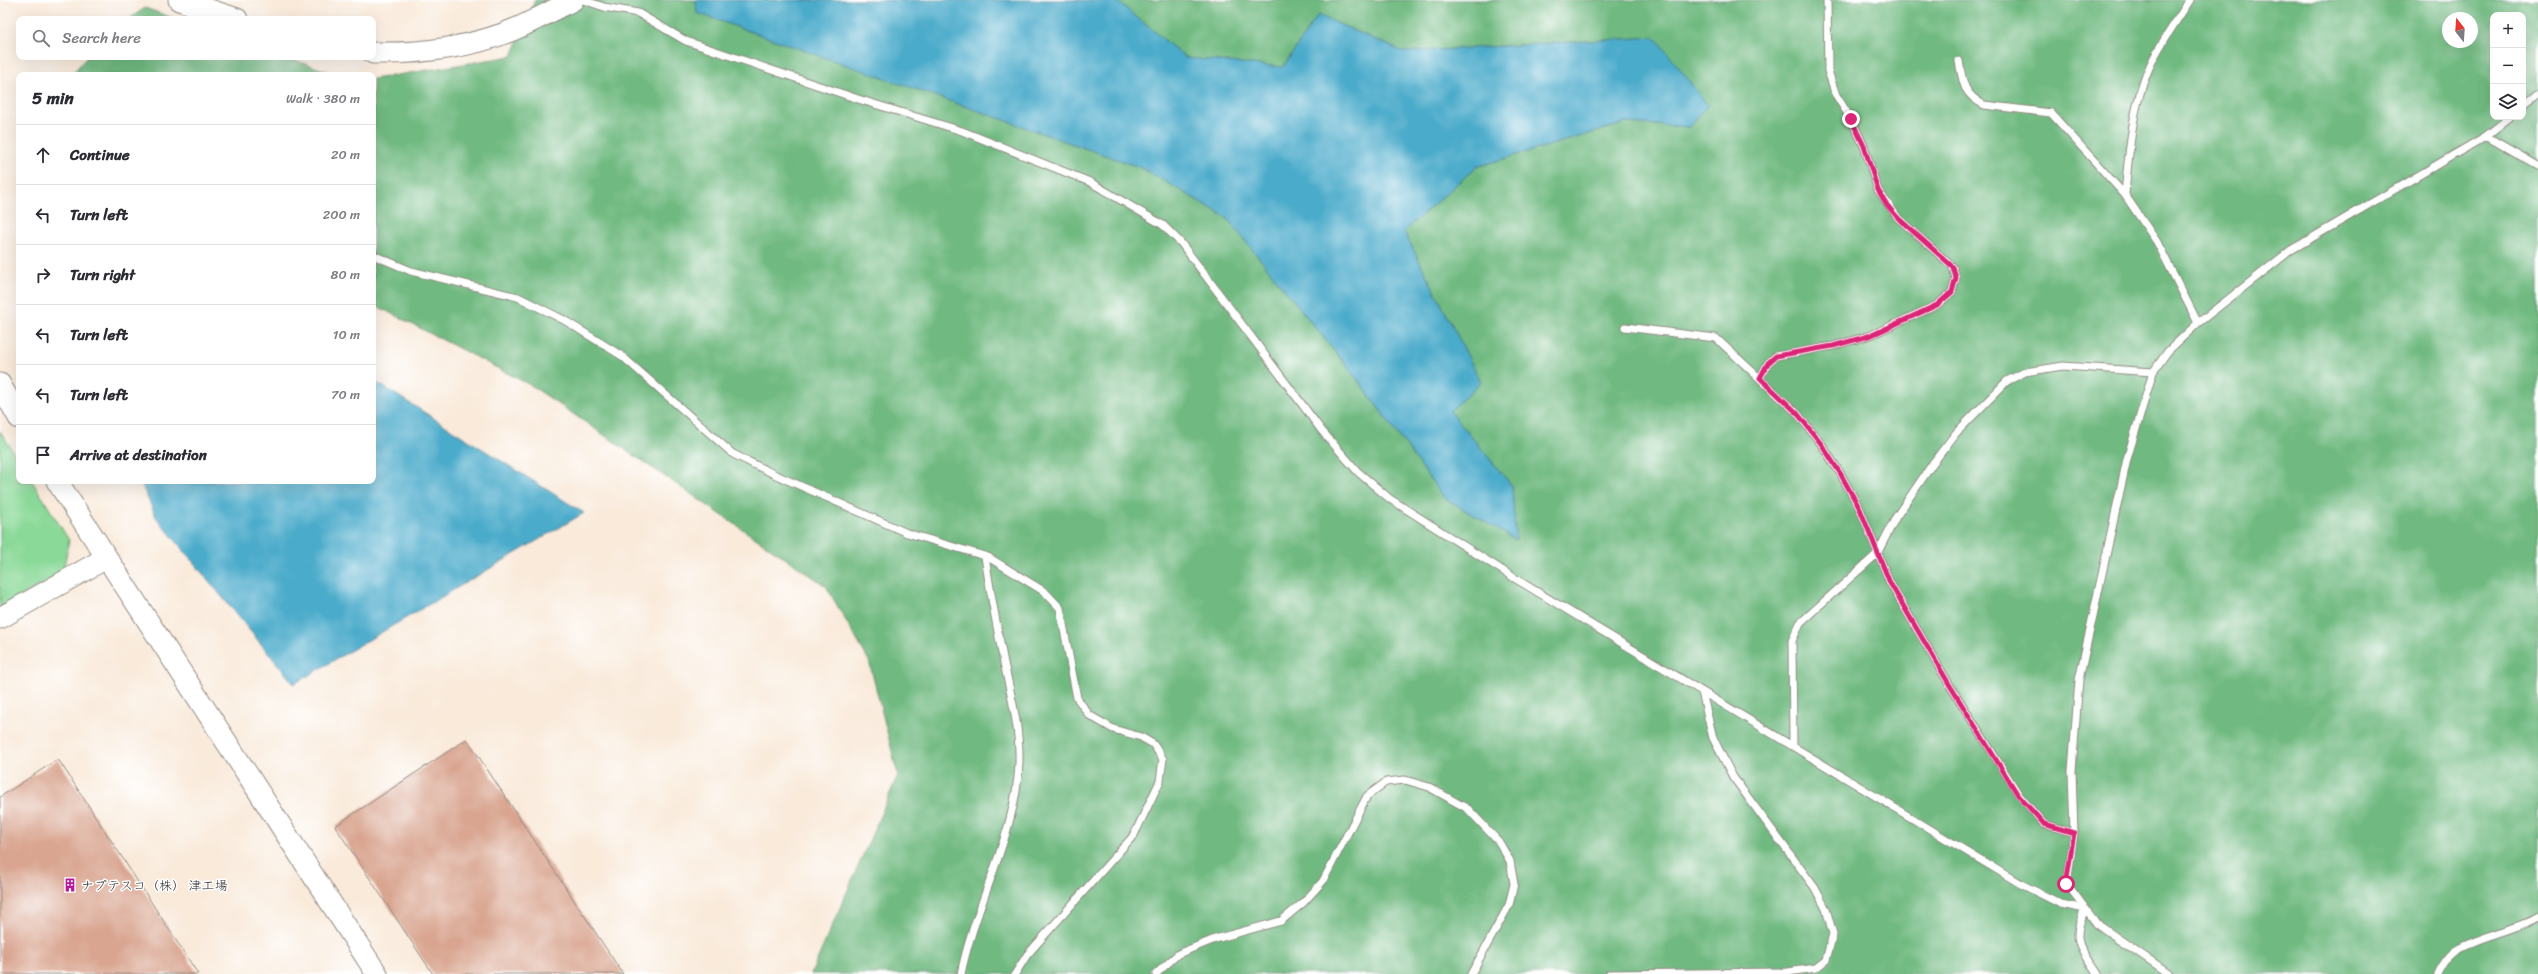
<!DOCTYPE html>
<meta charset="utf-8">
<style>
:root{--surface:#fff;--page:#f7f7f7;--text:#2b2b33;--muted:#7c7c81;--line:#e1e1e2}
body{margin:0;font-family:Sriracha,"Klee One",sans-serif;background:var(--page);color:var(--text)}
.controls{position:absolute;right:12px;top:12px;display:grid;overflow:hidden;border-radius:8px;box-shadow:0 4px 16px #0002}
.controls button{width:36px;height:36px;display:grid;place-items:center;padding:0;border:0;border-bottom:1px solid var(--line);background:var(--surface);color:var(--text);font:20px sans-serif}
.compass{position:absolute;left:2442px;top:12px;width:36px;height:36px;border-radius:50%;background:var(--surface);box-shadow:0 4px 16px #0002;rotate:343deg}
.stop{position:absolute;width:12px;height:12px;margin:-9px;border:3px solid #db2777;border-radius:50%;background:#fff}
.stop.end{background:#db2777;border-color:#fff;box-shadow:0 1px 4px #0008}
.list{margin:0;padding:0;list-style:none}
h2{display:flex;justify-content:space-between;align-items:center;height:52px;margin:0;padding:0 16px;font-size:17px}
h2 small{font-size:13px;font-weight:400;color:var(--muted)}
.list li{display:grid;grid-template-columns:26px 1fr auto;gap:12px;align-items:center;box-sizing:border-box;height:60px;padding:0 16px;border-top:1px solid var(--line)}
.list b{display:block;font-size:15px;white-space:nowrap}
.list em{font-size:13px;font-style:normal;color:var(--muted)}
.icon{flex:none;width:22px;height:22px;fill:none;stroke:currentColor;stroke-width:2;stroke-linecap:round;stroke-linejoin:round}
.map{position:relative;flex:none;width:2538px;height:974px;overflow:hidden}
.search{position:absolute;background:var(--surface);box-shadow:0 4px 16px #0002;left:16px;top:16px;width:360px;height:44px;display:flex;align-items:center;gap:10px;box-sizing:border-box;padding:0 14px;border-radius:8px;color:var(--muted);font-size:15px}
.panel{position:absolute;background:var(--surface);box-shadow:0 4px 16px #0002;left:16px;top:72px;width:360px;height:412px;border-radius:8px}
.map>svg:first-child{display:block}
</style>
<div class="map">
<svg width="2538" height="974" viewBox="0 0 2538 974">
<rect width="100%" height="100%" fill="#fff"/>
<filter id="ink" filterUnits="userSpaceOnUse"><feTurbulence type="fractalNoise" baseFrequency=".025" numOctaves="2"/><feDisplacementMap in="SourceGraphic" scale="8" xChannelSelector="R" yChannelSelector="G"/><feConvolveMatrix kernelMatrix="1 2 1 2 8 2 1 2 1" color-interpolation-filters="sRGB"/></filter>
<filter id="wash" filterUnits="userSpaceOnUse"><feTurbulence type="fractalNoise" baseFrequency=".012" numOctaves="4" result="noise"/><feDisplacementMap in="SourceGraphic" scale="16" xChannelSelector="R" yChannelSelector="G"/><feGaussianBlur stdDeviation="0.9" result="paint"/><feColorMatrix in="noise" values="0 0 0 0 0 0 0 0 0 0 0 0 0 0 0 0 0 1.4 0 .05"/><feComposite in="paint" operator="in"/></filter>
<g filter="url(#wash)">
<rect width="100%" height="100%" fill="#f9eada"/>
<!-- green -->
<path fill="#8ad998" stroke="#5a8262" d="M0 431 19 461V481H32L69 540 63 572 0 608Z"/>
<!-- forest -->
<path fill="#6fb980" stroke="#4d7256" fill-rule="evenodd" d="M535 0H696L698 13 1142 168 1226 217 1361 384 1444 498 1512 486 1450 411 1481 382 1404 231 1476 167 1626 123 1689 127 1655 37 1404 52 1318 15 1283 67 1186 58 1116 0H2538V974H811L898 775 869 661 826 586 532 386 373 304V79L512 56ZM2493 15H2523V117H2493ZM2448 18H2472V42H2448Z
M145 8 176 19H129Z
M87 57H286L338 75H71Z"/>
<!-- water -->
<path fill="#4cabcb" stroke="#3c6b7b" d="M696 0H1116L1186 58 1283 67 1318 15 1404 52 1655 37 1708 105 1689 127 1626 123 1476 167 1404 231 1481 382 1450 411 1512 486 1516 540 1444 498 1361 384 1226 217 1142 168 697 13Z
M373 380 584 513 294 684 156 517 140 481H373Z"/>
<g id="blocks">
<!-- building -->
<path fill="#d9a590" d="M467 739 623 974H433L335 826Z
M58 759 198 974H0V797Z"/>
</g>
</g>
<g filter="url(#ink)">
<use href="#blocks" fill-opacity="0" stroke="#928a82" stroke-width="1"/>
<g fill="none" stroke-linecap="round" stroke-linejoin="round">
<!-- lane casing -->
<g stroke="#928a82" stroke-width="9">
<path id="lane" d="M583 0 604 7 638 13 686 41 858 99 962 131 1090 182 1163 225 1181 243 1322 431 1358 472 1390 499 1516 579 2019 883 2061 904 2085 909
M1959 61C1963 83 1963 94 1984 105L2051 113 2125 195 2157 242 2198 323
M2523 106 2538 94
M2486 136 2538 166
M2125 195C2129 148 2133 94 2157 52 2167 34 2179 17 2190 0
M373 255 411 271 518 297 564 320 622 356 733 454 776 475 907 533 988 557 1045 592 1060 608 1077 698 1089 715 1113 729 1141 737 1153 744 1163 759 1160 781 1134 835 1027 955 1015 974
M1625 327 1716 338 1797 413 1822 445 1840 473 1860 509 1890 583 1949 684 2019 795 2044 824 2074 833
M1760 378 1768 363 1776 356 1833 346 1871 335 1937 305 1952 292 1956 278 1953 267 1898 218 1878 190 1864 146 1851 119 1836 95 1828 71 1827 0
M1793 746 1792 641 1800 623 1877 554 1896 517 1933 463 1956 433 2007 381 2025 372 2063 366 2153 372
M2085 909C2071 941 2079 946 2097 974
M961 974C975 904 1017 832 1019 762 1020 728 1011 696 1004 663 997 627 990 592 985 556
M1156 974 1178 954 1215 939 1281 921 1304 902 1323 881 1367 796 1386 782 1405 780 1429 787 1468 809 1499 842 1510 861 1514 884 1509 905 1471 974
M1609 974 1788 972 1816 968 1826 960 1833 934 1826 909 1815 888 1733 777 1713 738 1702 692
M2170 974 2097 924 2067 884 2074 833 2072 771 2079 680 2127 459 2153 372 2168 351 2198 323 2291 250 2486 136 2510 117
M2438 974C2442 965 2450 953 2460 948 2484 935 2513 931 2538 917"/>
</g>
<!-- secondary casing -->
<g stroke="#928a82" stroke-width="23">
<path id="secondary" d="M179 0 237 19
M373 53C422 54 477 47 522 26 539 18 556 9 573 0
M0 384 19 418
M57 481 377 974
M0 618 106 558"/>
</g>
<!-- lane -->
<use href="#lane" stroke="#fff" stroke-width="7"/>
<!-- secondary -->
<use href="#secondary" stroke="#fff" stroke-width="21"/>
</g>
</g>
<g fill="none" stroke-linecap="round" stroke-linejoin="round" filter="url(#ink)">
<!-- route -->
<path stroke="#db2777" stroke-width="5" d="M1851 119 1864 146 1878 190 1887 205 1898 218 1953 267 1956 278 1952 292 1937 305 1872 335 1833 346 1776 356 1768 363 1760 378 1797 413 1822 445 1840 473 1860 509 1890 583 1949 684 2018 795 2044 824 2074 833 2066 884"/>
</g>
<!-- icons -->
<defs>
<g id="building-bare" transform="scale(1.08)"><path d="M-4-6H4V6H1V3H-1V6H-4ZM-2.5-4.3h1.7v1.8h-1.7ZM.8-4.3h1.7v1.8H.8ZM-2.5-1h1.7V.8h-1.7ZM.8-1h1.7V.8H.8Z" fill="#b5179e" stroke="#fff" stroke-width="2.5" paint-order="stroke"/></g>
</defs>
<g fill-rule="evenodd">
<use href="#building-bare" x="70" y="885"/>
</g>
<g text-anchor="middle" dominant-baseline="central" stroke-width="3" stroke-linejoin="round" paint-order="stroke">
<!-- poi labels -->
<g font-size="13" fill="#2b2b2b" stroke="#fff" text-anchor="start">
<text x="81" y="885">ナブテスコ（株） 津工場</text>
</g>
</g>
</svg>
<div class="controls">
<button>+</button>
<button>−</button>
<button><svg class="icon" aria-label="layers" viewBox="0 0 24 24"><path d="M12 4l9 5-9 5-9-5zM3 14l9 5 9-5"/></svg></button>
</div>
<svg class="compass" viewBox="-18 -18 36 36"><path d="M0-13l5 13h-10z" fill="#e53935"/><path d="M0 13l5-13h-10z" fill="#7c7c81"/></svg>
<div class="stop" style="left:2066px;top:884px"></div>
<div class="stop end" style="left:1851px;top:119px"></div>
<div class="search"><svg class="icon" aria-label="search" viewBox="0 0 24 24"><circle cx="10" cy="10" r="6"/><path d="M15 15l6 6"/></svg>Search here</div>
<section class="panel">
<h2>5 min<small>Walk · 380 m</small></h2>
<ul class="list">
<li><svg class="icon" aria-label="ahead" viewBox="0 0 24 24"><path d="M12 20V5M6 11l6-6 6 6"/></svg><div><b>Continue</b></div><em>20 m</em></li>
<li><svg class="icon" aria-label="left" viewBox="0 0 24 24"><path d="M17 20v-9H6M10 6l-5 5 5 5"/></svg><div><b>Turn left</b></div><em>200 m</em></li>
<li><svg class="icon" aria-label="right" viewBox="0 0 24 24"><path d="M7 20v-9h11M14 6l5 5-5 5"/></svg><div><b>Turn right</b></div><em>80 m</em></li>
<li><svg class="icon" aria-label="left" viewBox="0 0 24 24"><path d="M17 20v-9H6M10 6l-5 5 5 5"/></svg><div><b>Turn left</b></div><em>10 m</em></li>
<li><svg class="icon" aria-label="left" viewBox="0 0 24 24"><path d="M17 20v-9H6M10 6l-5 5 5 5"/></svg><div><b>Turn left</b></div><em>70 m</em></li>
<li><svg class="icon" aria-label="arrive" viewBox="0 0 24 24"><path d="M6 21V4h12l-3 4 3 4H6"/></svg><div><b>Arrive at destination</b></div></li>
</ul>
</section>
</div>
